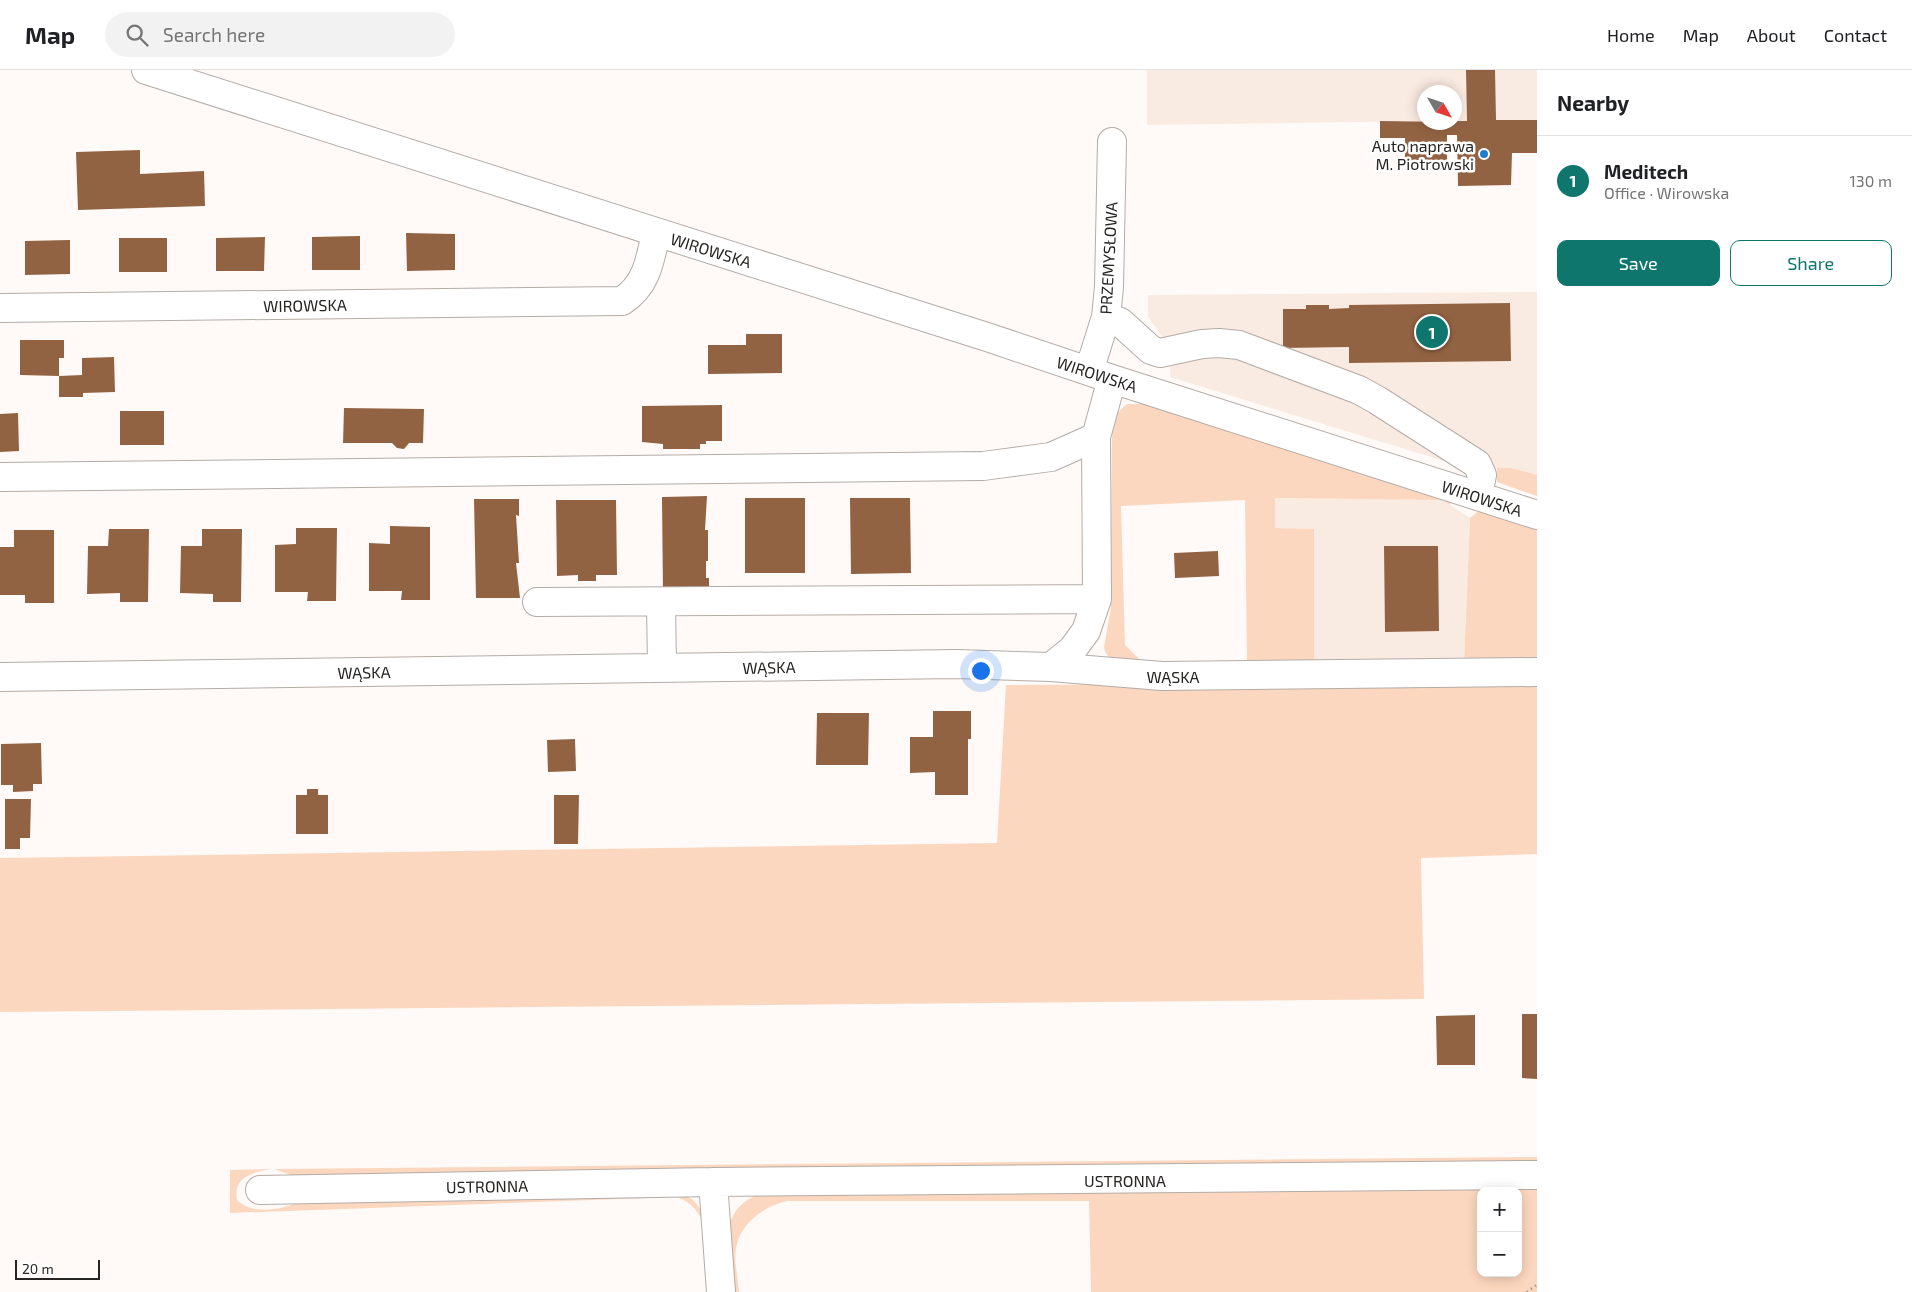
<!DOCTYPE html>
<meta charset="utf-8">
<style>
:root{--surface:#fff;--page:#f2f2f2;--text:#202124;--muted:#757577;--line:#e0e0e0;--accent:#0f766e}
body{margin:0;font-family:"Exo 2",sans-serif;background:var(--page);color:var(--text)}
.controls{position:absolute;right:15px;bottom:15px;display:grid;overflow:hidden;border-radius:10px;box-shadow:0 2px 12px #0003}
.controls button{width:45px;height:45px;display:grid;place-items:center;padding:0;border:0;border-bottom:1px solid var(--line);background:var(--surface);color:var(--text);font:25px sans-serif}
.compass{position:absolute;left:1417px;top:15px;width:45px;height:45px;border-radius:50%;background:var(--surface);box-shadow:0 2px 12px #0003;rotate:129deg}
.scale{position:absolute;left:15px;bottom:12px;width:85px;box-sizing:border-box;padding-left:5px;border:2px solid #272523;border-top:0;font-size:14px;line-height:18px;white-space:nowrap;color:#272523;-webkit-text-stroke:4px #fff;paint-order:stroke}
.you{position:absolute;left:980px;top:600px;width:18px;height:18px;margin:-12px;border:4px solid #fff;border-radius:50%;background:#1a73e8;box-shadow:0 0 0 8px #1a73e833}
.badge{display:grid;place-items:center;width:32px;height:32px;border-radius:50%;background:var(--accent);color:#fff;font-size:16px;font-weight:700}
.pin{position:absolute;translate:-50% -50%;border:2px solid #fff;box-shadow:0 1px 5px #0006}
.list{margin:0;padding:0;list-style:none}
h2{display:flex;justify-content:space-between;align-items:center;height:65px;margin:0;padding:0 20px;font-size:21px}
h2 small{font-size:16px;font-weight:400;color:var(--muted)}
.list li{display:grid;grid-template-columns:32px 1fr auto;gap:15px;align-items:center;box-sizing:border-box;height:90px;padding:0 20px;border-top:1px solid var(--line)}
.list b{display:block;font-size:19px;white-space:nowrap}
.list p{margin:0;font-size:16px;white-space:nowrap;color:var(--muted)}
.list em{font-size:16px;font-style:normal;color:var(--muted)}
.actions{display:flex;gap:10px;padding:15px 20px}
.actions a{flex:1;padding:11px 0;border:1px solid var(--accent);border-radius:10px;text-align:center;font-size:18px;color:var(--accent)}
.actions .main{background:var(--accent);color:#fff}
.icon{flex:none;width:28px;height:28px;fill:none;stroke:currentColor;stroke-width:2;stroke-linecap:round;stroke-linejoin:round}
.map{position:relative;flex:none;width:1537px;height:1222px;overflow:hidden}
header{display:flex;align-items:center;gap:30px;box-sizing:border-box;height:70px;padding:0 25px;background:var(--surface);border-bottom:1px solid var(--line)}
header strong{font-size:24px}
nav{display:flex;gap:28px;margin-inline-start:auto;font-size:18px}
.search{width:350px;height:45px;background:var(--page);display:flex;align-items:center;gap:12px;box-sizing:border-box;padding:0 18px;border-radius:28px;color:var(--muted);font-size:19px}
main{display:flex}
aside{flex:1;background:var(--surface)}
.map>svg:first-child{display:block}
</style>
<header>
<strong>Map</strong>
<div class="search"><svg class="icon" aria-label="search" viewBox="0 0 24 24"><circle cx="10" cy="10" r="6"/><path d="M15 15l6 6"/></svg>Search here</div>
<nav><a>Home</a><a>Map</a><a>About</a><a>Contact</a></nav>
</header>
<main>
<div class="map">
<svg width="1537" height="1222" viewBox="0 0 1537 1222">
<rect width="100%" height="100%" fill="#fffaf7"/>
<!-- built -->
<path fill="#faebe2" d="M1147 0H1537V50L1455 51 1454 22H1424V51L1147 55Z
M1537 222V405L1512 398 1462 400 1454 394 1170 307 1171 273 1165 271 1148 247V225Z
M1275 428 1442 430 1470 448 1464 592 1314 595V459L1275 458Z"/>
<!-- green -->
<path fill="#fcd7bf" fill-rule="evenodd" d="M1127 334H1143L1435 423 1450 432V435L1442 430 1275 428V458L1314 459V595L1247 596 1245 430 1121 436 1125 575 1149 599C1134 596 1106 595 1104 577L1111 537 1112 362 1116 344Z
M1497 398H1512L1537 405V426L1497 412Z
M1480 440 1537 456V592H1464L1470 448Z
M1537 612V784L1421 788 1424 929 0 942V788L997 773 1006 615Z
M1537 1087V1095L297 1107 274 1099Z
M270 1099C251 1103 233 1107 237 1130 257 1149 290 1136 311 1128L683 1124C697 1131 703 1139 704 1155 698 1140 692 1133 677 1127L230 1143V1100Z
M1537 1116V1222H1091L1089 1131H787C764 1136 739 1154 736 1179 734 1192 738 1208 739 1222H730L728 1158C733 1141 743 1129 761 1124ZM1481 1121H1518V1203H1481Z"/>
<!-- building -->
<path fill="#926342" d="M1466 0H1495L1496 50H1537V83H1512L1511 115 1458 116 1457 65H1447V100H1405V68H1380V51L1454 52V51H1467Z
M140 80V104L204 101 205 136 78 140 76 82Z
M406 163 455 164V200L407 201Z
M360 166V200H312V167Z
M265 167 264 201H216V168Z
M119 168H167V202H119Z
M70 170V204L25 205V171Z
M1510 233 1511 291 1349 293V277L1283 278V239H1306V235H1329V239L1349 238V235Z
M746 264H782V303L708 304V275H746Z
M20 270H64V288H59V306L20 305Z
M114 287 115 322 83 323V327H59V306L82 305V288Z
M722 335V371H706V374H700V379H663V374L642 372V336Z
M344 338 424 339 423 373H409L404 379 397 378 392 373H343Z
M120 341H164V375H120Z
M18 343 19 381 0 382V344Z
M707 426 705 460H708V491H706V508H709V525L663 526 662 427Z
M745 428H805V503H745Z
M850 428H910L911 503 851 504Z
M474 429H519V446L516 445 519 493H516L520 528H476Z
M556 430H616L617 505H596V511H578V505L557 506Z
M390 456 430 457V530H401L402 521H369V473L390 474Z
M296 458H337L336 531H307L308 522H275V475L296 474Z
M109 459H149L148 532H120V523L87 524 88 476H108Z
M202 459H242L241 532H213V524L180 523 181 476H202Z
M14 460H54V533H25V525H0V477H14Z
M1384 476H1438L1439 561 1385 562Z
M1218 481 1219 506 1175 508 1174 483Z
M933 641H971V669H968V725H935V702L910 703V667H933Z
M817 643H869L868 695H816Z
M575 669 576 701 548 702 547 670Z
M41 673 42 714H33V721L13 722V715H1V674Z
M307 719H318V725H328V764H296V725H307Z
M554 725H579L578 774H554Z
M5 729H31L30 768H20V779H5Z
M1522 944H1537V1009L1522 1008Z
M1475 945V995H1437L1436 946Z"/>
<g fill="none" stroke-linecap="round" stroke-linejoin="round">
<!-- minor casing -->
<g stroke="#b3aca7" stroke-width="30">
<path id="minor" d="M146 0 987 267 1112 309 1537 445
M0 238 622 231C647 215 650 190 656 163
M1106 247 1120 252 1151 280 1160 283 1202 274 1219 273 1239 275 1359 320 1377 330 1477 394 1482 405 1478 426
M1089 301 1106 247 1109 217 1112 72
M0 407 983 396 1051 387 1096 367
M537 532 1097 529
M661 533 662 598
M1051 597 1072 580 1086 561 1097 529 1096 367 1112 309
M0 607 956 594 1051 597 1162 606 1537 602
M713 1112 721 1222
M260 1120 713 1112 1537 1105"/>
</g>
<!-- path -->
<path stroke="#8d8987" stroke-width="3" stroke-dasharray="1 4" stroke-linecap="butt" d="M1527 1222 1537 1215"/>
<!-- minor -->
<use href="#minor" stroke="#fff" stroke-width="28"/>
</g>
<!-- markers -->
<circle fill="#1d7fcb" stroke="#fff" stroke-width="2" cx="1484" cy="84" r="5"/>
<g text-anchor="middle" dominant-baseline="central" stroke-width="5" stroke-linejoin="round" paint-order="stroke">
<!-- poi labels -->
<g font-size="16" fill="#272523" stroke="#fff" text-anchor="end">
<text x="1474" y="75">Auto naprawa<tspan x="1474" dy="18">M. Piotrowski</tspan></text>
</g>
<!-- street labels -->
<g font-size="16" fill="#272523" stroke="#fff">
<text transform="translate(711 180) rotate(17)">WIROWSKA</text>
<text transform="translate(1108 188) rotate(-87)">PRZEMYSŁOWA</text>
<text transform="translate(305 235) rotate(-1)">WIROWSKA</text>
<text transform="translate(1097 304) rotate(18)">WIROWSKA</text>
<text transform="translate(1482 428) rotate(18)">WIROWSKA</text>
<text transform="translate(769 597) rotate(-1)">WĄSKA</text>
<text transform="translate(364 602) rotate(-1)">WĄSKA</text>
<text x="1173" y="606">WĄSKA</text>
<text x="1125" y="1110">USTRONNA</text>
<text transform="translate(487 1116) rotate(-1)">USTRONNA</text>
</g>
</g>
</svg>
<div class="controls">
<button>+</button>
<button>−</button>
</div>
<svg class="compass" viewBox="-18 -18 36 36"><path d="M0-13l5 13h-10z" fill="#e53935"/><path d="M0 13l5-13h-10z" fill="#757577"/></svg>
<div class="scale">20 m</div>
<div class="you"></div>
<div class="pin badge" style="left:1432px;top:262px">1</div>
</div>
<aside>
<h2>Nearby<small></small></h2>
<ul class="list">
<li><span class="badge">1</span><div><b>Meditech</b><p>Office · Wirowska</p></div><em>130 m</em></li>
</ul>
<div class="actions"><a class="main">Save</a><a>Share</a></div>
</aside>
</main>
